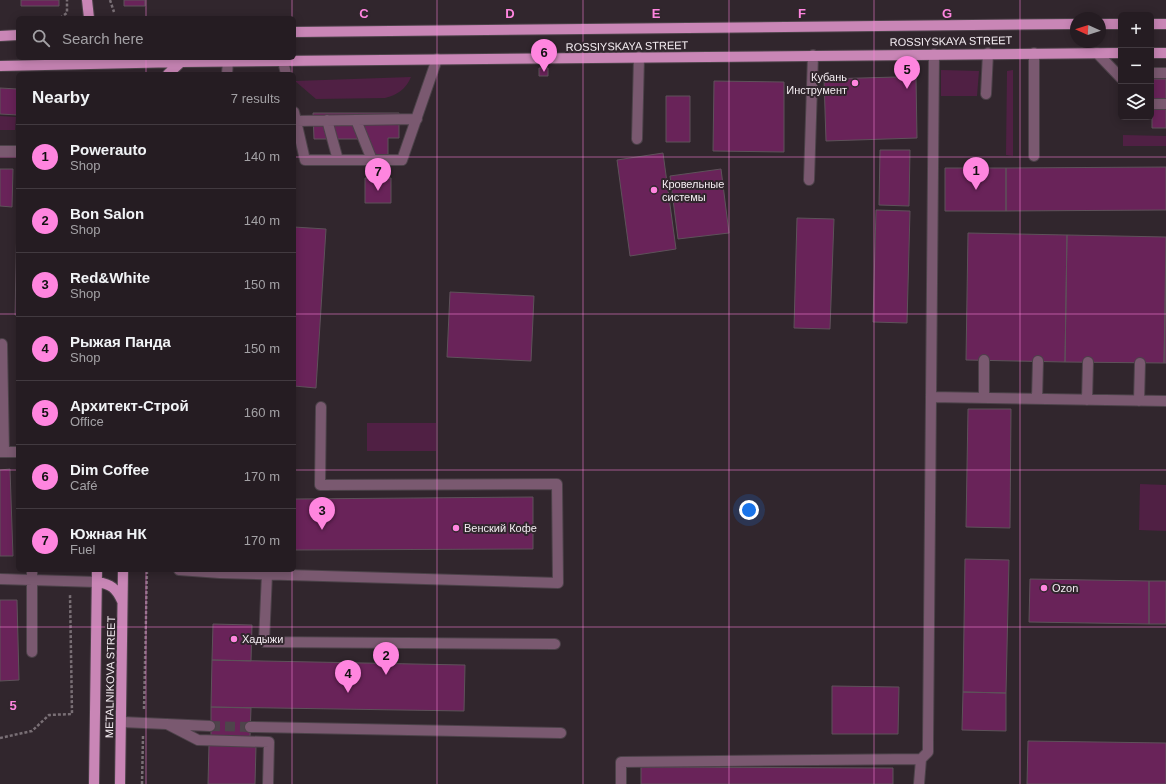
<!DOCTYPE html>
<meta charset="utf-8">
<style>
:root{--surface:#251c22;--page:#31292f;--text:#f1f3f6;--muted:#a3a1a5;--line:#423a40;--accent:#ff85df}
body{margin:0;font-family:Helvetica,sans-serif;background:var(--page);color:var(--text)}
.controls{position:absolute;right:12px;top:12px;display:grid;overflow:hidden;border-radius:6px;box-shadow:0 2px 10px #0003}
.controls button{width:36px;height:36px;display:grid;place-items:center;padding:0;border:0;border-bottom:1px solid var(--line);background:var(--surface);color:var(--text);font:20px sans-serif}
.compass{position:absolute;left:1070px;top:12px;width:36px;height:36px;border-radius:50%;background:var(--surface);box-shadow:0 2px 10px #0003;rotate:273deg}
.you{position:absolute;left:749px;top:510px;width:14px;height:14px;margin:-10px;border:3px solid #fff;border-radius:50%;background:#1a73e8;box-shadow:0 0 0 6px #1a73e833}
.badge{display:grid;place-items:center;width:26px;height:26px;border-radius:50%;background:var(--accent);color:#111;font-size:13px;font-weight:700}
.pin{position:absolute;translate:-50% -33px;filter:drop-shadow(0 1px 2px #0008)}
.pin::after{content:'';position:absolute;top:21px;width:14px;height:12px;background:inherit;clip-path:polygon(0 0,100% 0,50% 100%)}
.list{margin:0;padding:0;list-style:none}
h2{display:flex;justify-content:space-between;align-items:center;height:52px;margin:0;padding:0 16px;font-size:17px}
h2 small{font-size:13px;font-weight:400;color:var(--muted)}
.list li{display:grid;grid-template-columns:26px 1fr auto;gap:12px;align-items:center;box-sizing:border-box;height:64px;padding:0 16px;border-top:1px solid var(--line)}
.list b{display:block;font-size:15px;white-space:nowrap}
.list p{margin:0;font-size:13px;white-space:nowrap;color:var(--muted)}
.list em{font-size:13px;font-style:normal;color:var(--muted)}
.icon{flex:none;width:22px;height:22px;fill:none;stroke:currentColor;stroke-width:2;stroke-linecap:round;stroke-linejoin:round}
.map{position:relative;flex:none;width:1166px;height:784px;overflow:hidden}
.search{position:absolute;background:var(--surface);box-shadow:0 2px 10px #0003;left:16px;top:16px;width:280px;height:44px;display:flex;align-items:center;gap:10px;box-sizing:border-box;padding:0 14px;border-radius:6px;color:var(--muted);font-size:15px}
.panel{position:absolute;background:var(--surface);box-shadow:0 2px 10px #0003;left:16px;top:72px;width:280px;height:500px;border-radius:6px}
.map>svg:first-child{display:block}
</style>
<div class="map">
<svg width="1166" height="784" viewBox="0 0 1166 784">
<rect width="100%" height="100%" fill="#31262d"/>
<!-- green -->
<path fill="#502044" d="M941 70 979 71 977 96H941Z
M1013 70V156L1006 155 1007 71Z
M411 77C406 89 397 95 385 98L316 99 295 81Z
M0 116 16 117 15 130H0Z
M1123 135 1166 136V146H1123Z
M367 423H436V451H367Z
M1140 484 1166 485V531L1139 530Z"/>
<!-- building -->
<path fill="#692359" stroke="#5e525a" d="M21 0H59V6H21Z
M124 0H145V6H124Z
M539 68H548V76H539Z
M897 77H916L917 138 826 141 824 79Z
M1152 79H1166V128H1152Z
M714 81 784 82V152L713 151Z
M0 88 18 89V115L0 114Z
M666 96H690V142H666Z
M313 113H399V138H388V175L366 176 365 139H314Z
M880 150H910L909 206 879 205Z
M663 153 676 249 630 256 617 160Z
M1166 167V210L1006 211V168Z
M945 168H1006V211H945Z
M0 169H13L12 207 0 206Z
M18 169V315H15Z
M721 169 729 233 678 239 670 176Z
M365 178H391V203H365Z
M876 210 910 211 907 323 873 322Z
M797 218 834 219 830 329 794 328Z
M294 227 326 229 316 388 294 386Z
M968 233 1067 235 1065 362 966 360Z
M1067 235 1166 237 1164 363 1065 362Z
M1166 270V363H1164Z
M450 292 534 296 531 361 447 357Z
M968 409H1011L1010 528 966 527Z
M10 469 13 556H0V470Z
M533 497V549L294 550V499Z
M965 559 1009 560 1006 693 963 692Z
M1030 579 1149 581V624L1029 622Z
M1149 581H1166V624H1149Z
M0 600H17L19 680 0 681Z
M213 624 252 625 251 661 212 660Z
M212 660 465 665 464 711 211 707Z
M832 686 899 687 898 734H832Z
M963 692 1006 693V731L962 730Z
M211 707 251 708 250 737 211 736Z
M1028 741 1166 743V784H1027Z
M209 744 256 746 255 784H208Z
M641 767 893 768V784H641Z"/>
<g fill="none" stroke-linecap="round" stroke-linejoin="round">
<!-- minor-tunnel -->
<path stroke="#4e444b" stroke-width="10" stroke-dasharray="10 5" stroke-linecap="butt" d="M210 726 250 727"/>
<!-- minor casing -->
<g stroke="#4c4249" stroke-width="12">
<path id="minor" d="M1097 53 1121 78
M283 61 286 74
M1151 73H1166
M227 74 228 61
M986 94 988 53
M1151 104H1166
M294 112 305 160H402L437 59
M327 120 338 160
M356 120 372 160
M296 121 417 119
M637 139 639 57
M0 151H18
M1034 156V53
M809 180 813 55
M2 344 4 452
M931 397 1166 401
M984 398V360
M1037 399 1038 361
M1087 400 1088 362
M1139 401 1140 363
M0 452H18
M179 570 220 573 558 583 557 484 320 485 321 407
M267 574 264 642 555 644
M0 579 97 582
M32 652V570
M122 722 210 726
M167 724 198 740 269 742 268 784
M250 727 561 733
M621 784V762L921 759
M919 784 921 759 928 752V742L934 54"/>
</g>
<!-- major casing -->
<g stroke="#4c4249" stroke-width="12">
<path id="major" d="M87 0 89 18
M1100 24H1121
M1151 24H1166
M294 32 1076 24
M0 36 18 35
M1151 53H1166
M0 66 181 62 1121 53
M168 74 181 62
M97 582C111 584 116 588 122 601
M94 784 97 570
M120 784 123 570"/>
</g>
<!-- path -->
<path stroke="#796f75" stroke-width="2.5" stroke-dasharray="3 2" stroke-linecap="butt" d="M110 0 114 12
M60 18 67 13V0
M144 709 147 570
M0 738 32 731 49 715 72 714 70 594
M142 784 143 736"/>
<!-- minor -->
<use href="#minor" stroke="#7a5970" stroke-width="10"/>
<!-- major -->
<use href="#major" stroke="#c986b6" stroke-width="10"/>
</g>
<!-- grid -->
<path fill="none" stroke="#ff85df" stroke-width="1" stroke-opacity="0.55" d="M146 0V18M292 0V18M437 0V784M583 0V784M729 0V784M874 0V784M1020 0V784M146 58V74M292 58V74M0 157H18M294 157H1166M0 314H18M294 314H1166M0 470H18M294 470H1166M146 570V784M292 570V784M0 627H1166"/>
<!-- markers -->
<g fill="#ff85df" stroke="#31262d" stroke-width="1.5">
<circle cx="855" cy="83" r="4"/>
<circle cx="654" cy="190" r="4"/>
<circle cx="456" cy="528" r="4"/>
<circle cx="1044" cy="588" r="4"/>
<circle cx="234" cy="639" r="4"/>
</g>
<g text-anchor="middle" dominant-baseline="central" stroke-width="4" stroke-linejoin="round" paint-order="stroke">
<!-- street labels -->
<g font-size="11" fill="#f4edf2" stroke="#31262d">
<text transform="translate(951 41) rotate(-1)">ROSSIYSKAYA STREET</text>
<text transform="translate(627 46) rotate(-1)">ROSSIYSKAYA STREET</text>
<text transform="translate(110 677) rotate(-89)">METALNIKOVA STREET</text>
</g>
<!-- poi labels -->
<g font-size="11" fill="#f4edf2" stroke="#31262d" text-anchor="start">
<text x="847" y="77" text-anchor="end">Кубань<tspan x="847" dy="13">Инструмент</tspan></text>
<text x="662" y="184">Кровельные<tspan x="662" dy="13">системы</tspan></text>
<text x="464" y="528">Венский Кофе</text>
<text x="1052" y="588">Ozon</text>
<text x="242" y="639">Хадыжи</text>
</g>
</g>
<g font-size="13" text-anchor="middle" font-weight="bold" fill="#ff85df" stroke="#31262d" stroke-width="4" stroke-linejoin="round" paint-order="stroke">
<text x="364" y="18">C</text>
<text x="510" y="18">D</text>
<text x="656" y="18">E</text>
<text x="802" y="18">F</text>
<text x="947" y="18">G</text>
<text x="13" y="710">5</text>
</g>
</svg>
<div class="controls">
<button>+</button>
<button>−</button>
<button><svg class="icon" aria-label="layers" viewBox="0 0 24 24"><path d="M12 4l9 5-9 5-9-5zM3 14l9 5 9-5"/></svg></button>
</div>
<svg class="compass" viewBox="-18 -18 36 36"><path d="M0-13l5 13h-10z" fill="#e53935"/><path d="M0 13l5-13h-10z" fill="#a3a1a5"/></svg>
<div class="you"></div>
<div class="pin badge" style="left:976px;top:190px">1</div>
<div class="pin badge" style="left:386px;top:675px">2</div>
<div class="pin badge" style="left:322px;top:530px">3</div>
<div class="pin badge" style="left:348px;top:693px">4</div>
<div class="pin badge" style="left:907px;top:89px">5</div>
<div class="pin badge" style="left:544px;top:72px">6</div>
<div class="pin badge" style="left:378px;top:191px">7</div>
<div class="search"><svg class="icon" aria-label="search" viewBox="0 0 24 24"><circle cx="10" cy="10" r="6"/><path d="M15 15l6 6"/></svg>Search here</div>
<section class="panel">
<h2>Nearby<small>7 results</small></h2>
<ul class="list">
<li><span class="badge">1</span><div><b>Powerauto</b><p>Shop</p></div><em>140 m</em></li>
<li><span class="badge">2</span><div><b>Bon Salon</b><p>Shop</p></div><em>140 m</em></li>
<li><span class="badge">3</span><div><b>Red&amp;White</b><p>Shop</p></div><em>150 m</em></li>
<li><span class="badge">4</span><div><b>Рыжая Панда</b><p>Shop</p></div><em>150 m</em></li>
<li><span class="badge">5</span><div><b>Архитект-Строй</b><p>Office</p></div><em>160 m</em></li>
<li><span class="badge">6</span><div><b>Dim Coffee</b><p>Café</p></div><em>170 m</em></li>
<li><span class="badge">7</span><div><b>Южная НК</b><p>Fuel</p></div><em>170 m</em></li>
</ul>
</section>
</div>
